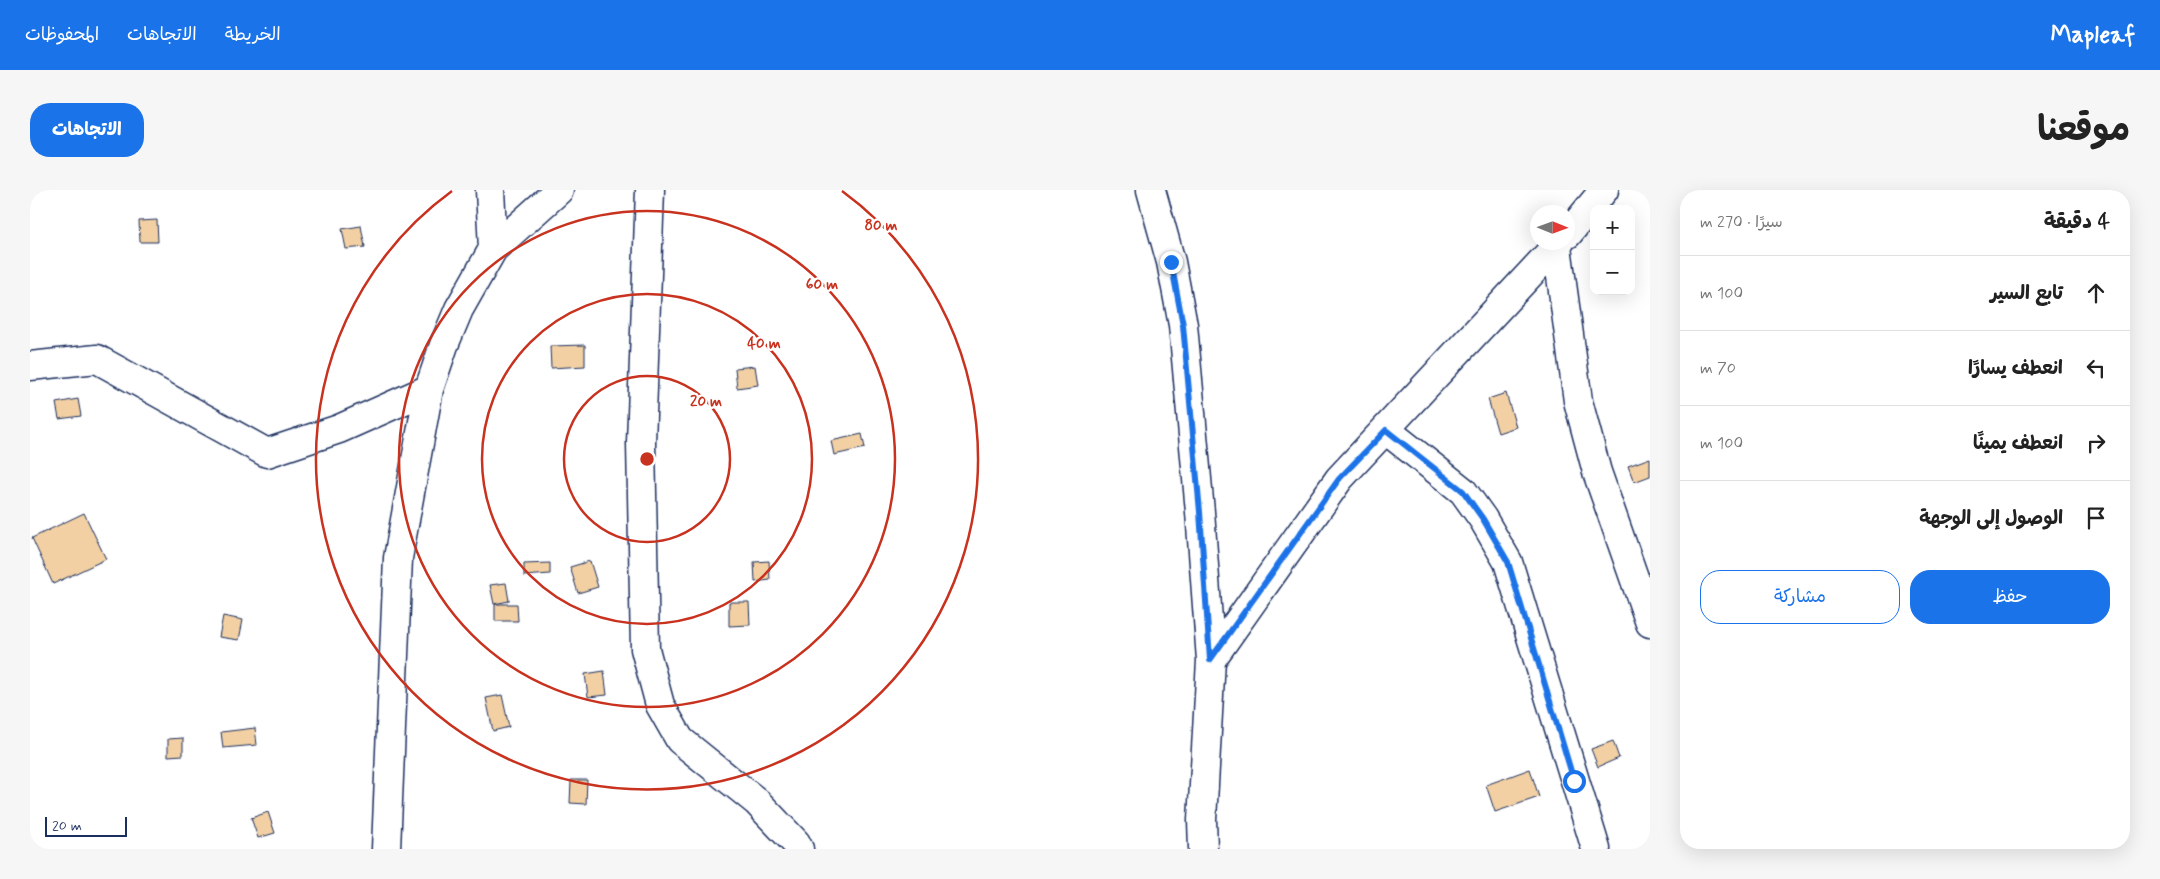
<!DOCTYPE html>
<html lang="ar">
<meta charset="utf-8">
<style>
:root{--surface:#fff;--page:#f6f6f6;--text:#222;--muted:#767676;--line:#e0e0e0;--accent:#1a73e8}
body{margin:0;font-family:Mynerve,"Playpen Sans Arabic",sans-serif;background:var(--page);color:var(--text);direction:rtl}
.controls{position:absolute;right:15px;top:15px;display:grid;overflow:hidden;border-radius:10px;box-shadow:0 5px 20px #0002}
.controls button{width:45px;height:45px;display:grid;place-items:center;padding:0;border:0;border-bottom:1px solid var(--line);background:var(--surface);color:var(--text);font:25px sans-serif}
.compass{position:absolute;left:1500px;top:15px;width:45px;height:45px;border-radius:50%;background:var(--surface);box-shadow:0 5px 20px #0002;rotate:91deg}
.scale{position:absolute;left:15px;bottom:12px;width:82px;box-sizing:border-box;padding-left:5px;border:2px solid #1b2f5e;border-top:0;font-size:14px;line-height:18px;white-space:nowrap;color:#1b2f5e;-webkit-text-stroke:4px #fff;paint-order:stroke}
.stop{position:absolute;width:15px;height:15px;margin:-11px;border:4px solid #1a73e8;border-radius:50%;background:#fff}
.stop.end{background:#1a73e8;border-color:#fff;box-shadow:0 1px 5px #0008}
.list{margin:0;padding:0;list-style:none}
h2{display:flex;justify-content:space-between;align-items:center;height:65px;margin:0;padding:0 20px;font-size:21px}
h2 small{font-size:16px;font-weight:400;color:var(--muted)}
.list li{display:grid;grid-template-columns:32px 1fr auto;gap:15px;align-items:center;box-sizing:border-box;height:75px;padding:0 20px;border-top:1px solid var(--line)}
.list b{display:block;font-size:19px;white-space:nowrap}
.list em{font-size:16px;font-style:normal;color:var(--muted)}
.actions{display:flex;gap:10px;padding:15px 20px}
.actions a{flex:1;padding:11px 0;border:1px solid var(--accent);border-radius:20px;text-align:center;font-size:18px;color:var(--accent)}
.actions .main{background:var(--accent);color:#fff}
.icon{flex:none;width:28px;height:28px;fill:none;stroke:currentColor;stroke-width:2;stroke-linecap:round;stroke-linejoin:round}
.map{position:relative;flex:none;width:1620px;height:659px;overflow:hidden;direction:ltr;border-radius:20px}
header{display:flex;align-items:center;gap:30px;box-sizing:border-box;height:70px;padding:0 25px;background:var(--accent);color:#fff}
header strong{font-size:24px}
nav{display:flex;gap:28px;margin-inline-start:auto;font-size:18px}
.intro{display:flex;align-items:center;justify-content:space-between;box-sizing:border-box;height:120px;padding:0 30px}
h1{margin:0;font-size:35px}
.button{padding:12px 22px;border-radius:20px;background:var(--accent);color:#fff;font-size:18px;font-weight:700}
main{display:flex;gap:30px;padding:0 30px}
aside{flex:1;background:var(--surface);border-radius:20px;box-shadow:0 5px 20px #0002}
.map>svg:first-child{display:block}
</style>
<header>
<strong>Mapleaf</strong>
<nav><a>الخريطة</a><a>الاتجاهات</a><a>المحفوظات</a></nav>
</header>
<div class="intro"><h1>موقعنا</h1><a class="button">الاتجاهات</a></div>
<main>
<aside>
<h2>4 دقيقة<small>سيرًا · 270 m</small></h2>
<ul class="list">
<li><svg class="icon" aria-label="ahead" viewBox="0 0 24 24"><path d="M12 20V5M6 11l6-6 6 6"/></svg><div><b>تابع السير</b></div><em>100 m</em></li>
<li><svg class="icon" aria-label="left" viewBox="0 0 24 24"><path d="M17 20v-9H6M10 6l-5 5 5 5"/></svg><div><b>انعطف يسارًا</b></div><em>70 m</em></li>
<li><svg class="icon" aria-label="right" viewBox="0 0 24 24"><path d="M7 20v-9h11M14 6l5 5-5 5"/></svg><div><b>انعطف يمينًا</b></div><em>100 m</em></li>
<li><svg class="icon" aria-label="arrive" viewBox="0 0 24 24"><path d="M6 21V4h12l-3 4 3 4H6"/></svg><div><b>الوصول إلى الوجهة</b></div></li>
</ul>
<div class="actions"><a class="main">حفظ</a><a>مشاركة</a></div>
</aside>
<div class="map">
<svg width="1620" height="659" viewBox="0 0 1620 659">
<rect width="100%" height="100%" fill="#fff"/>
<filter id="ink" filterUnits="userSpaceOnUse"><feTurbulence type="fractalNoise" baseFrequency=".02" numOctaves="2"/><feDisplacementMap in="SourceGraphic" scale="10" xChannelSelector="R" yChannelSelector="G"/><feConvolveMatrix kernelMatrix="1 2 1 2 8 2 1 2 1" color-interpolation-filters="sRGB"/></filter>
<g filter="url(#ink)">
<!-- building -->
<path fill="#f2d0a3" stroke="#1b2f5e" d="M127 30 128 52H110L109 31Z
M331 36 335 57 316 59 312 39Z
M555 155V176L521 178 520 156Z
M725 176 728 195 707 198 705 178Z
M1476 203 1486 237 1468 243 1458 209Z
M48 209 51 226 29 229 26 213Z
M832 244 835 258 804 265 801 251Z
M1620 268V286L1604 292 1598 276Z
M54 323 76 369 23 394 2 348Z
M560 371 568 397 548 403 540 377Z
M739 371 740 390 725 392 724 372Z
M520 373V384L494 386V374Z
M476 393 479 411 464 414 460 395Z
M699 412H719L720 435 699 436Z
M465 414H487L488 431H465Z
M193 426 213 430 209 450 189 447Z
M574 481 577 505 558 507 555 484Z
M472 505 479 537 463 541 456 508Z
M225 538 227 555 193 558 191 542Z
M153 548V565L138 566V549Z
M1583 551 1589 568 1568 577 1561 559Z
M1500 579 1509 607 1465 622 1456 595Z
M541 590H557L556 614 540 613Z
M238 622 245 643 228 648 221 628Z"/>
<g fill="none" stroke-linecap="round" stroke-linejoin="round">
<!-- minor casing -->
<g stroke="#1b2f5e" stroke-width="31">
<path id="minor" d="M460 0 463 59
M620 0 611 253 615 459 630 515 650 550 727 612 766 653 769 659
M1121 0 1141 72 1153 135 1170 322 1181 470 1172 630 1173 659
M1538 44 1574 0
M1527 57 1548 211 1567 282 1620 433
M0 176 67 169 237 263 309 239 399 199
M1356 240 1433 301 1453 329 1478 372 1566 659
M1181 470 1309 289 1530 52
M356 659 368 368 399 199 414 155 429 119 463 59 529 0"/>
</g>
<!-- minor -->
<use href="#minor" stroke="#fff" stroke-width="28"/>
</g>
</g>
<g fill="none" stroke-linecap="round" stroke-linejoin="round" filter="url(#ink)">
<!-- route -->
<path stroke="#1a73e8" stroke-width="6" d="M1141 72 1153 135 1170 322 1180 470 1309 289 1356 240 1433 301 1453 329 1478 372 1544 591"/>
</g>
<!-- distance rings -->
<g fill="none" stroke="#c8321e" stroke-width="2.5">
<circle cx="617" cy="269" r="83"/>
<circle cx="617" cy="269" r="165"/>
<circle cx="617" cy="269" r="248"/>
<path d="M812 1A331 331 0 1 1 422 1"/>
</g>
<circle cx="617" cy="269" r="8" fill="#c8321e" stroke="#fff" stroke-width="2.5"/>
<g font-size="15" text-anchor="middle" font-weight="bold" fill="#c8321e" stroke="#fff" stroke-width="4.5" stroke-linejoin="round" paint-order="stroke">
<text x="851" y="40">80 m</text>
<text x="792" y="99">60 m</text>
<text x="734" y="158">40 m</text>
<text x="676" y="216">20 m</text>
</g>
</svg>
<div class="controls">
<button>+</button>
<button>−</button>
</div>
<svg class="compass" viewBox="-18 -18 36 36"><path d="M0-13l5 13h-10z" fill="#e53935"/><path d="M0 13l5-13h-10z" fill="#767676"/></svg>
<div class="scale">20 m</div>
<div class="stop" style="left:1544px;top:591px"></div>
<div class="stop end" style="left:1141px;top:72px"></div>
</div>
</main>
